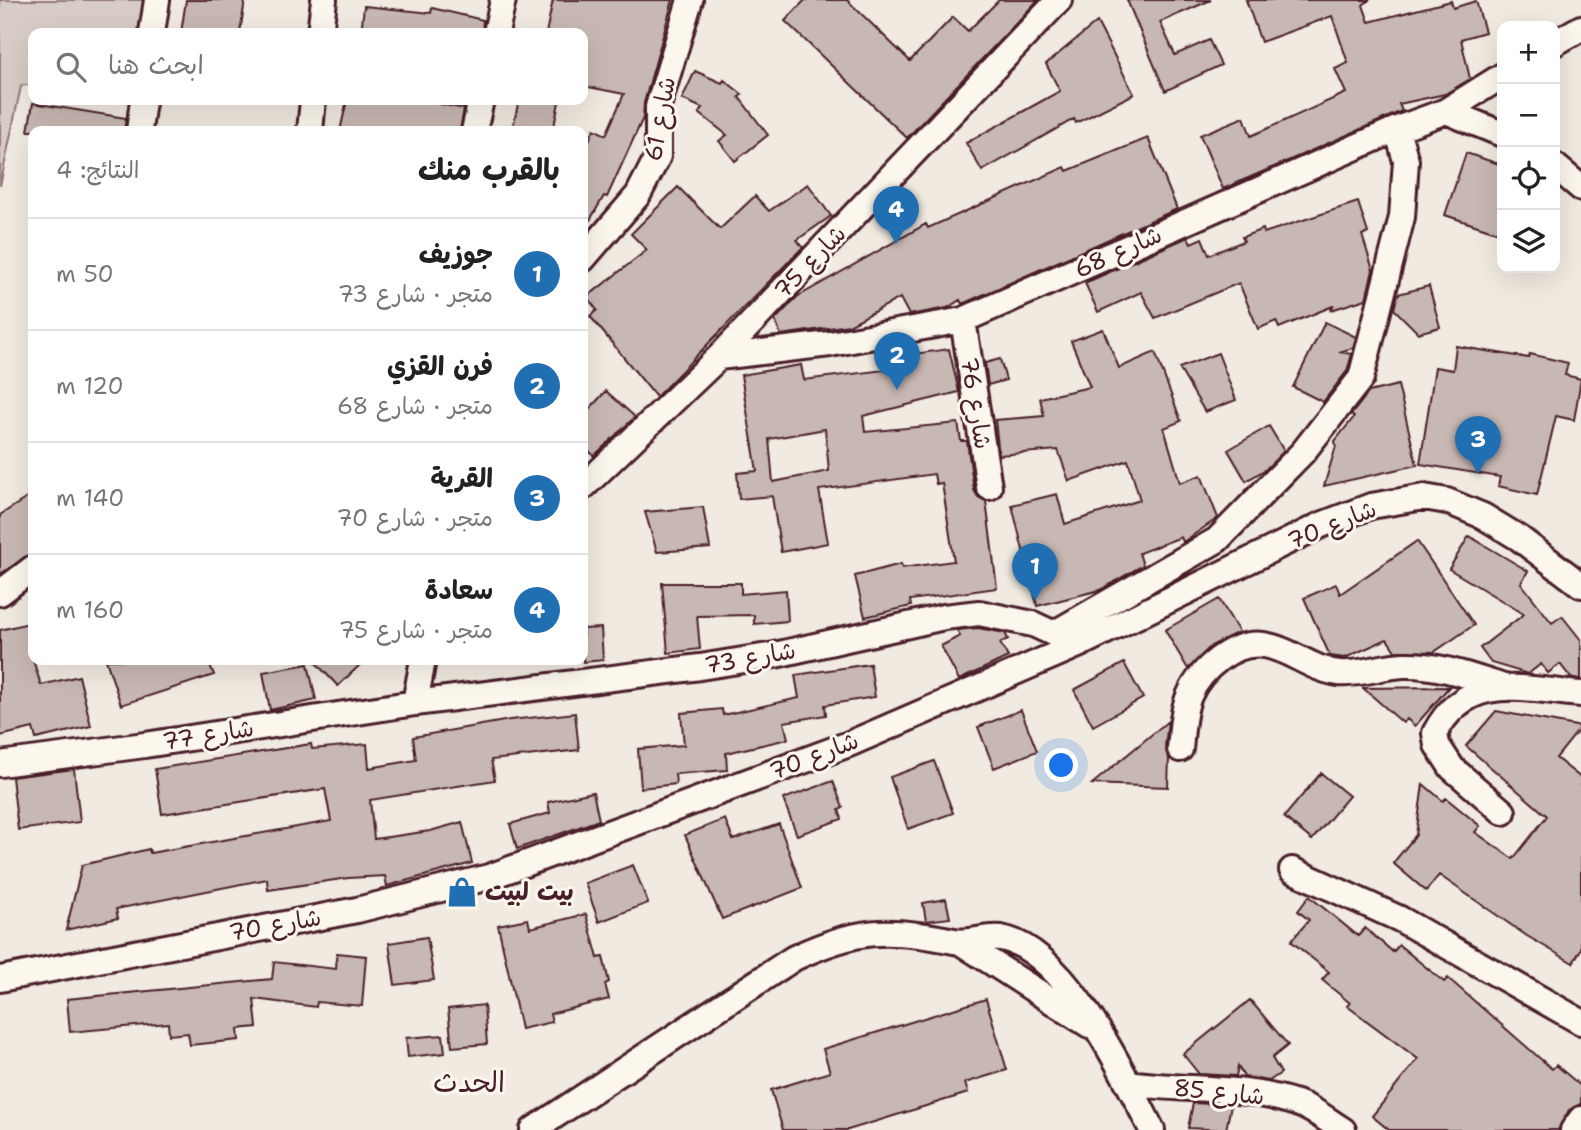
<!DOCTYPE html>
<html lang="ar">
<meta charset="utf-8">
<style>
:root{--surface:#fff;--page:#f2f2f2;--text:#222;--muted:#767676;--line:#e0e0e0;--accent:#1f6fb2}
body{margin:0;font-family:"Shantell Sans","Playpen Sans Arabic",sans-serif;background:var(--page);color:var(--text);direction:rtl}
.controls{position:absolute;right:21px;top:21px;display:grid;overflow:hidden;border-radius:14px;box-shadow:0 7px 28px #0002}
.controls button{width:63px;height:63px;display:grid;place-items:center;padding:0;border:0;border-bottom:2px solid var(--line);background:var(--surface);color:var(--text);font:35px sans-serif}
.you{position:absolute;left:1062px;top:766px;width:24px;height:24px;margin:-18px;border:5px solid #fff;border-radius:50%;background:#1a73e8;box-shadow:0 0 0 10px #1a73e833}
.badge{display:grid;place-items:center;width:46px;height:46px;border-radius:50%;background:var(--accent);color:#fff;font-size:23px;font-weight:700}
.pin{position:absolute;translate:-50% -58px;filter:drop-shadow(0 2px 4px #0008)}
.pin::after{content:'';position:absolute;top:37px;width:24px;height:21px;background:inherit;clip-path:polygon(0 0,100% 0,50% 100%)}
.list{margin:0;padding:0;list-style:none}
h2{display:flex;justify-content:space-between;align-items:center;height:91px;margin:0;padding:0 28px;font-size:30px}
h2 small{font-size:23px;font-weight:400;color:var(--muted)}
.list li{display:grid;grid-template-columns:46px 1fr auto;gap:21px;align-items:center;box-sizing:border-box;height:112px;padding:0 28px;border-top:2px solid var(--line)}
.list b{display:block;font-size:26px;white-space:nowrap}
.list p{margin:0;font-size:23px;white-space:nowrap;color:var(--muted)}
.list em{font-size:23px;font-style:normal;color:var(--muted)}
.icon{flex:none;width:38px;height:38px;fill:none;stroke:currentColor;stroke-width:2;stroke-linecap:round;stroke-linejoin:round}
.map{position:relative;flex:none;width:1581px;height:1130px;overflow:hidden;direction:ltr}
.search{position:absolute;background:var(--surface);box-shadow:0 7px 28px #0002;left:28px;top:28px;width:560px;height:77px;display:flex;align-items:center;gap:18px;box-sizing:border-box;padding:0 24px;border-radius:14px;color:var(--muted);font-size:26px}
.panel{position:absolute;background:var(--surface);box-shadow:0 7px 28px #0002;left:28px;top:126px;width:560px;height:539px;border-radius:14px;direction:rtl}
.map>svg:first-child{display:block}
</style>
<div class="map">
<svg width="1581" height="1130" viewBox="0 0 1581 1130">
<rect width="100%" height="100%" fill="#f0eae0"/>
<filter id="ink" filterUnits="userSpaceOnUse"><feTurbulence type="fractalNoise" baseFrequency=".0143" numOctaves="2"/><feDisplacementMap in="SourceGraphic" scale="14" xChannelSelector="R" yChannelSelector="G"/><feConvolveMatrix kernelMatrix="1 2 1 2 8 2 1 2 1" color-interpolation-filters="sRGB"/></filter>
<g filter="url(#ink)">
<!-- green -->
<path fill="#d8ccc6" stroke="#917678" stroke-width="2" d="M0 0H145L137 33H33V84L21 86 0 186Z"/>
<!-- building -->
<path fill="#c8b8b3" stroke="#4a1f2b" stroke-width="2" fill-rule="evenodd" d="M186 0H245L240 33H181Z
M553 0H673L644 103 643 118 607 197 604 196 583 232V154L594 129 606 135 624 94 583 86V33H546Z
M805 0H847L910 61 953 17 968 31 999 0H1038L907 138 785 21Z
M1127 0H1211L1160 22 1175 55 1209 40 1221 65 1165 91Z
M1246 0H1369L1363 5 1369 22 1451 1 1453 8 1476 1 1485 32 1461 39 1470 79 1445 94 1399 104 1402 111 1223 189 1200 135 1244 117 1251 136 1346 93 1335 69 1348 63 1332 16 1261 42Z
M364 6 431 13 432 8 483 20 482 33H361Z
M1097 22 1134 94 1076 123 1074 119 982 171 966 143 1060 91 1046 64Z
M695 71 722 83 724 80 742 94 739 97 768 135 735 161 719 141 727 135 699 113 702 108 682 99Z
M347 100H422L464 109 460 131H340Z
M519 100 559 102 553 131H512Z
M33 103 126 118 124 131H28Z
M1148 138 1177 209 962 304 960 300 947 308 909 315 900 298 849 325 781 335 775 320 797 297 926 224 928 228 1065 167 1067 171Z
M1466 153 1502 165V234L1445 215Z
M808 184 831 216 797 240 803 247 656 397 590 316 597 310 587 297 647 250 631 234 678 187 720 229 755 196 769 211Z
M1358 202 1368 233 1362 235 1373 270 1366 299 1331 310 1333 306 1279 328 1276 321 1258 329 1239 283 1155 318 1141 292 1098 312 1085 283 1188 237 1191 243 1202 238 1209 255 1244 241 1242 237 1263 229 1264 233Z
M1429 286 1440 327 1418 333 1394 309 1398 294Z
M1325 322 1356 337 1353 348 1339 352 1352 354 1347 371 1323 402 1293 387Z
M1103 329 1119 368 1155 352 1181 421 1164 428 1180 483 1201 475 1218 518 1183 542 1181 537 1139 553 1143 565 1100 590 1037 606 1033 589 1046 581 1031 583 1012 505 1057 494 1065 524 1140 500 1128 460 1069 481 1058 450 999 455 995 420 1044 416 1040 398 1090 387 1071 341Z
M1456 346 1529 358 1530 354 1568 363 1565 375 1581 379 1574 420 1556 416 1537 495 1498 486 1500 477 1420 464 1435 367 1453 370Z
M949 349 959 392 863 416 865 432 958 423 961 441H967L974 490 978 497 986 501 997 588 910 600 911 606 865 617 855 576 901 564 902 568 954 561 942 483 936 484 934 474 819 490 828 543 781 552 772 496 739 499 737 473 757 471 741 375 801 365 804 380 901 368 899 356ZM825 429 829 471 773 482 769 439Z
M1218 353 1236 400 1205 412 1179 368Z
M1000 359 1006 380 988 385 985 363Z
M1398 385 1417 465 1324 486 1336 446 1335 441 1354 417 1351 415 1369 392Z
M606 391 635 417 594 456 583 445V416Z
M1269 426 1284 451 1266 469 1246 481 1228 450Z
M33 494V553L0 574V515Z
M703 507 710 548 657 552 645 512Z
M1469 536 1528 571 1521 583 1552 623 1562 616 1581 640V679L1571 678 1560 664 1548 673 1541 664 1528 674 1491 663 1480 648 1524 614 1449 569Z
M1417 541 1474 625 1434 652 1395 651 1387 639 1345 658 1330 656 1304 598 1336 584 1340 594Z
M662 583H741V594L786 590 788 621 754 624V615L697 616 700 649 668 653Z
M1219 599 1239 632 1211 646 1188 669 1165 630Z
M33 622V660L41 685 79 676 91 726 36 739 33 728 0 736V630Z
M601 628 603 660 583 662V629Z
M978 628 1005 633 1008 639 1000 643 1008 657 959 680 941 646 960 636 957 630Z
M106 660H208L214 675 121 705Z
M313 660H365L338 686Z
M1124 663 1143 698 1093 726 1074 690Z
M308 664 316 700 270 710 263 672Z
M870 664 875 697 825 705 826 715 784 722 788 739 726 753 727 770 675 774 676 784 641 788 638 749 684 745 681 713 722 709 723 715 799 698 795 675Z
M1449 687 1415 726 1407 719 1403 723 1363 688Z
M1021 710 1037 751 994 768 978 727Z
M1496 711 1581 727 1556 758 1581 778V949L1573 963 1527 936 1439 875 1426 891 1393 863 1416 835 1423 784 1443 801 1446 798 1480 826 1475 832 1513 859 1547 816 1466 746Z
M575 713 579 750 491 760 495 780 370 800 374 839 430 831 462 822 472 863 387 886 385 876 348 878 268 890 267 879 116 909 118 918 66 930 82 865 149 849 150 853 331 821 325 789 162 814 155 769 311 744 312 749 367 744 369 768 416 760 413 737 510 720Z
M1168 721 1165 747 1169 758 1168 787 1092 784Z
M934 761 953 813 908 829 890 777Z
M74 769 80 822 18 830 12 777Z
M1321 773 1349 796 1312 840 1284 817Z
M833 781 843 808 839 810 842 819 797 835 783 799Z
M593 792 599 820 517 849 510 824 550 813 548 802Z
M725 819 733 840 779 824 802 888 722 919 685 835Z
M633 865 648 903 599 922 585 883Z
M1309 896 1358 936 1365 928 1393 952 1399 945 1444 982 1448 978 1552 1069 1556 1065 1581 1086V1104L1569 1110 1558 1130H1389L1372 1116 1418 1059 1347 1006 1350 1003 1322 980 1329 972 1291 941 1309 920 1298 911Z
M946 899 950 918 926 921 923 903Z
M586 914 598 958 603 957 609 982 605 984 609 999 550 1014 552 1022 521 1029 498 925 528 919 530 928Z
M427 937 434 980 395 985 389 943Z
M337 953 366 956 362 1006 317 1002 316 1007 254 999 257 1027 238 1029 239 1040 190 1045 188 1033 169 1035 168 1023 70 1032 67 999 272 979 274 962 336 969Z
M986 999 1007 1070 965 1083 968 1093 848 1130H783L771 1090 830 1072 823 1049Z
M1250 1000 1288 1045 1272 1058 1281 1073 1269 1081 1244 1077 1238 1066 1236 1076 1199 1074 1183 1054Z
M484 1005 487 1044 452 1047 448 1009Z
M443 1035 445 1053 408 1057 406 1038Z
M1193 1103 1231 1105 1226 1130 1188 1128Z"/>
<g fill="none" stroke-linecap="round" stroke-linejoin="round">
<!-- minor casing -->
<g stroke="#4a1f2b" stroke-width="30">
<path id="minor" d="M152 33 157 0
M320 33 324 0
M496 33 503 0
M1555 43 1581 28
M1446 111 1502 134
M139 131 143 100
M310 131 313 100
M474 131 481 100
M1555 166 1581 188
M583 259 638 195 658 156V107L690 0
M963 320 989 487
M719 357 830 344 963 320 1397 129 1446 111 1502 76
M583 487 719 357 1059 0
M0 593 33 568
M1055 633 1217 540 1303 452 1361 378 1402 217 1406 161 1397 129
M415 703 423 660
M1180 749C1182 732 1182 713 1189 696 1200 670 1233 640 1264 645 1290 649 1312 670 1339 673 1359 675 1382 666 1403 665 1439 664 1472 677 1507 688
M0 764 145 745 415 703 700 667 775 655 944 617 979 613 1033 624 1078 645
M1503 812 1452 768 1437 745 1435 733C1467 671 1524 689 1581 694
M1292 870 1400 919 1581 1022
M960 942 1089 1025
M0 979 357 910 489 877 849 744 1078 645 1321 525 1371 506 1424 497 1447 501 1483 516 1519 538 1581 585
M1130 1083C1185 1091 1243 1085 1296 1103 1313 1108 1328 1121 1343 1130
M533 1130 794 958C856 929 887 927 954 941 969 944 985 936 1001 938 1067 950 1124 1076 1152 1130
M1573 1130 1581 1119"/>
</g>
<!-- minor -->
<use href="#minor" stroke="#fbf7ec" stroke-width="24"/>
</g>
</g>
<!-- icons -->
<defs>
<g id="shop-bare" transform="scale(2.415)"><path d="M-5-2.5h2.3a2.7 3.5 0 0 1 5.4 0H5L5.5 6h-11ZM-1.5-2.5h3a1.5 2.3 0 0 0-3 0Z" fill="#1f6fb2" stroke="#fbf7ec" stroke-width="2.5" paint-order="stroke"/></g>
</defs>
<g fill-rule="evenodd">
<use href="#shop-bare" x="462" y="892"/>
</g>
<g text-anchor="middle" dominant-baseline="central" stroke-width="6" stroke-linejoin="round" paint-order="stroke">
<!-- street labels -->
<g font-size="24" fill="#4a1f2b" stroke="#fbf7ec">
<text transform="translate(660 119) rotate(-80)">شارع 61</text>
<text transform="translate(1118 252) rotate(-24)">شارع 68</text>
<text transform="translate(810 262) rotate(-46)">شارع 75</text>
<text transform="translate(976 403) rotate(81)">شارع 76</text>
<text transform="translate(1332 525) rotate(-22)">شارع 70</text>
<text transform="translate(750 658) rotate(-10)">شارع 73</text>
<text transform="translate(208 735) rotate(-9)">شارع 77</text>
<text transform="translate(814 756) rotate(-21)">شارع 70</text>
<text transform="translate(275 925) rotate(-10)">شارع 70</text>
<text transform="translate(1219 1092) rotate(6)">شارع 85</text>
</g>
<!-- poi labels -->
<g font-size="24" font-weight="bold" fill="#4a1f2b" stroke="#fbf7ec" text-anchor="start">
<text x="485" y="892">بيت لبيت</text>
</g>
<!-- quarter labels -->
<g font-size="28" fill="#4a1f2b" stroke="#fbf7ec">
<text x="469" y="1082">الحدث</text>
</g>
</g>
</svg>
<div class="controls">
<button>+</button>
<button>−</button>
<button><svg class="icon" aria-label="locate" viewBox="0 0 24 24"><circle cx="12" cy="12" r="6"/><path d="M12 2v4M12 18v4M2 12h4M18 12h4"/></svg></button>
<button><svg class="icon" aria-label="layers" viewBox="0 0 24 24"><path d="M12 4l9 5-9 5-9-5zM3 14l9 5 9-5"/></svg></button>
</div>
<div class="you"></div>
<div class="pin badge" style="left:1035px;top:601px">1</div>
<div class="pin badge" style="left:897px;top:390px">2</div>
<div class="pin badge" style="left:1478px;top:474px">3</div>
<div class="pin badge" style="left:896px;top:244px">4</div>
<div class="search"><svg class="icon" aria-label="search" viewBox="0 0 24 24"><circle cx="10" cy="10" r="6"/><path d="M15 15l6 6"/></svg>ابحث هنا</div>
<section class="panel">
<h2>بالقرب منك<small>النتائج: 4</small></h2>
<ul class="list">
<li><span class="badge">1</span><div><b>جوزيف</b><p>متجر · شارع 73</p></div><em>50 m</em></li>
<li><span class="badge">2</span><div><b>فرن القزي</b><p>متجر · شارع 68</p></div><em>120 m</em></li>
<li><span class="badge">3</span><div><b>القرية</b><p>متجر · شارع 70</p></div><em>140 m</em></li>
<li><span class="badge">4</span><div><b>سعادة</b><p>متجر · شارع 75</p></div><em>160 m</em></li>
</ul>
</section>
</div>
